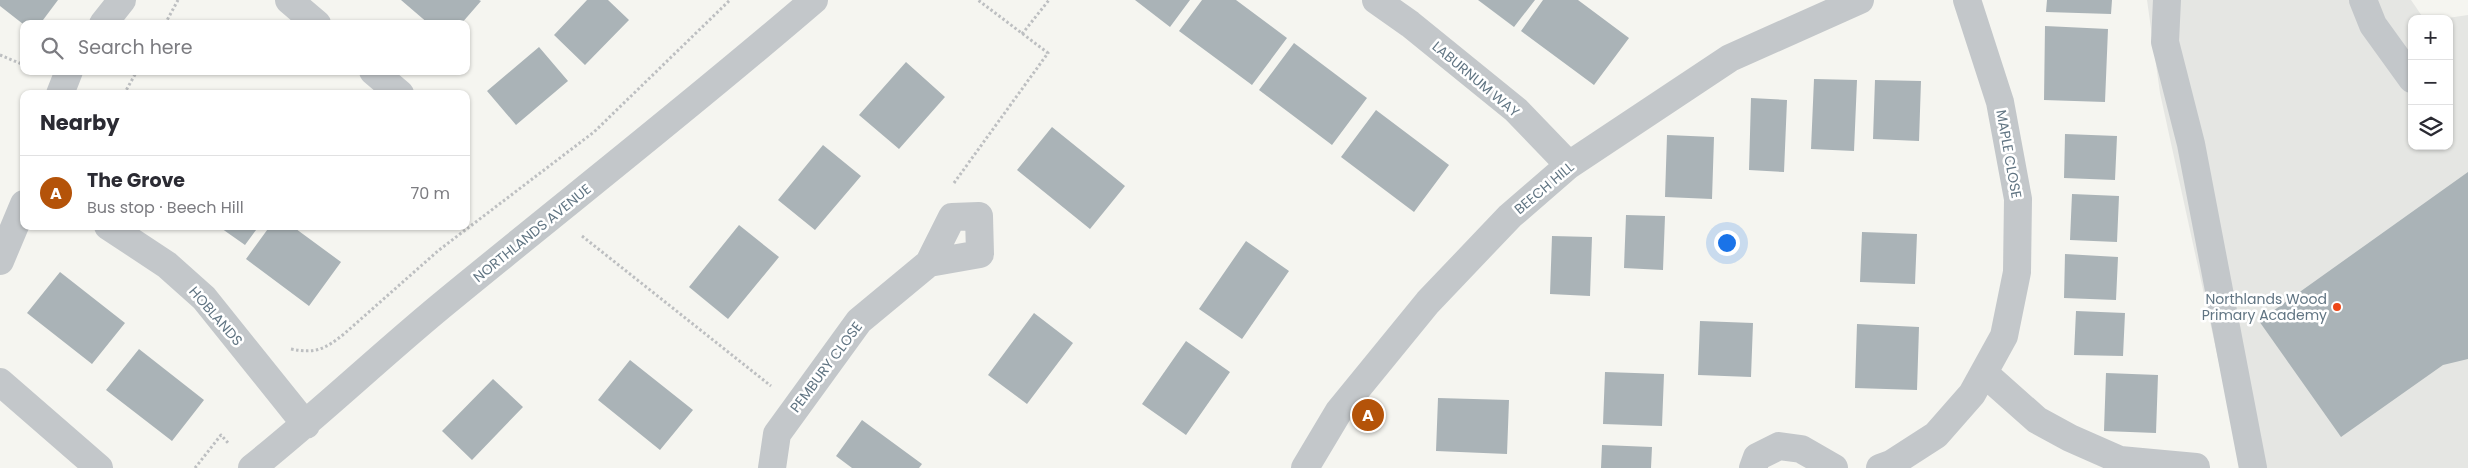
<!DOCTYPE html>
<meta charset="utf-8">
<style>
:root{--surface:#fff;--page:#f7f7f7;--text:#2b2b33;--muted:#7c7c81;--line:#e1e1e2;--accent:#b45309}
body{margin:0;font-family:Poppins,sans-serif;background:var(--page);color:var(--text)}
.controls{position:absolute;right:15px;top:15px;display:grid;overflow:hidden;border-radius:10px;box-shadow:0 1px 4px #0004}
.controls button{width:45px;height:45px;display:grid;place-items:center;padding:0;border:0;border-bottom:1px solid var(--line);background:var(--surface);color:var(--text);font:25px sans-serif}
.you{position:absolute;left:1726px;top:242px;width:18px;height:18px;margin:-12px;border:4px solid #fff;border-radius:50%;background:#1a73e8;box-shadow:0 0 0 8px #1a73e833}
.badge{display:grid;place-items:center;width:32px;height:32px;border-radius:50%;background:var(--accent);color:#fff;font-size:16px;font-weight:700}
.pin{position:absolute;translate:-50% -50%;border:2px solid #fff;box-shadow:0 1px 5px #0006}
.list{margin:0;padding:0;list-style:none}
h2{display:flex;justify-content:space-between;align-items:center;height:65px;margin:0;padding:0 20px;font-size:21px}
h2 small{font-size:16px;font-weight:400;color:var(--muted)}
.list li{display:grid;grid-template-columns:32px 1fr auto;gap:15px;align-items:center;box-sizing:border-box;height:75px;padding:0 20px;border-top:1px solid var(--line)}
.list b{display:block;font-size:19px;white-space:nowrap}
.list p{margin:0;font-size:16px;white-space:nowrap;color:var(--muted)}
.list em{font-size:16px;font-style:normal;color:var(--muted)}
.icon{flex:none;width:28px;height:28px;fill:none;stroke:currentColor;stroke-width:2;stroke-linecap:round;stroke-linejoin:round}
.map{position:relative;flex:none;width:2468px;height:468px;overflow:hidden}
.search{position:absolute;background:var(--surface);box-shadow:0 1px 4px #0004;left:20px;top:20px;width:450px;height:55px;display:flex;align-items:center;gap:12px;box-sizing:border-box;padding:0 18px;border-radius:10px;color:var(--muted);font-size:19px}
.panel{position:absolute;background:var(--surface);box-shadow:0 1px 4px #0004;left:20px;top:90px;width:450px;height:140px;border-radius:10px}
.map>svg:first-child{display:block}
</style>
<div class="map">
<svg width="2468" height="468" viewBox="0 0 2468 468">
<rect width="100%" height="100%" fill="#f5f5f0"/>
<!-- built -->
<path fill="#e5e6e3" d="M2147 0H2411L2424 19H2412V146H2449V19H2441L2468 15V468H2242L2160 93Z"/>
<!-- building -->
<path fill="#aab3b7" d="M0 0H58L40 24H23L0 6Z
M401 0H479L481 1 461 24H429Z
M587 0H608L629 20 585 65 554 35Z
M1135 0H1190L1170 27Z
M1202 0H1236L1287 38 1252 85 1179 31Z
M1478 0H1535L1514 27Z
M1543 0H1578L1629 38 1594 85 1521 31Z
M2047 0H2112L2111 14 2046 12Z
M2045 26 2108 29 2105 102 2044 100Z
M1294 43 1367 98 1332 145 1259 90Z
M539 47 568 81 516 125 487 91Z
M906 62 945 97 899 149 859 115Z
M1814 79 1857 80 1854 151 1811 149Z
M1875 80 1921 81 1919 141 1873 139Z
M1751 98 1787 100 1784 172 1749 170Z
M1376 110 1449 165 1414 212 1341 157Z
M1052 127 1125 186 1090 229 1017 170Z
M2065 134 2117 136 2115 180 2064 178Z
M1667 135 1714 137 1712 199 1665 197Z
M823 145 861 176 815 230 778 200Z
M2468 172V359L2443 365 2341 437 2259 321Z
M2072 194 2119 196 2117 242 2070 240Z
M1626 215 1665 216 1663 270 1624 268Z
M739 225 779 257 728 319 689 287Z
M218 226H259L245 245Z
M270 226H292L341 262 309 306 246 259Z
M1862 232 1917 234 1915 284 1860 282Z
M1552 236 1592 237 1590 296 1550 294Z
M1246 241 1289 271 1242 339 1199 309Z
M2065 254 2118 257 2116 300 2064 298Z
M60 272 125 323 92 364 27 313Z
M2076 311 2125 313 2123 356 2074 355Z
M1034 313 1073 343 1027 404 988 375Z
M1700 321 1753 323 1751 377 1698 375Z
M1857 324 1919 327 1917 390 1855 388Z
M1186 341 1230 372 1186 435 1142 404Z
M139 349 204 400 172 441 106 390Z
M630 360 693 410 660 450 598 400Z
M1605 372 1664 374 1662 426 1603 424Z
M2106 373 2158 375 2156 433 2104 431Z
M493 379 523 407 472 460 442 431Z
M1438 398 1509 400 1507 454 1436 451Z
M862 420 922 464 919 468H852L836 456Z
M1602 445 1652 447 1651 468H1601Z"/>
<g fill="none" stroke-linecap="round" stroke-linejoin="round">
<!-- path -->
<path stroke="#bdbfc1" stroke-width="3" stroke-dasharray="2.5 2.5" stroke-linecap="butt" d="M165 24 178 0
M1022 34 1049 0
M0 55 24 65
M124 94 137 71
M954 183 1048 53 978 0
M582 236 771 386
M291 349C316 354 325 349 344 334L439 250 594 132 730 0
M195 468 221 435 229 444"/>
<!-- minor -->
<path stroke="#c3c7ca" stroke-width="28" d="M289 0 317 24
M1376 0 1410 24 1516 110 1569 165
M2167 0 2165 42 2191 144 2253 468
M2363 0 2373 25 2412 79
M103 24 122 0
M373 71 400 94
M60 94 69 71
M108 226 167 265 204 298 306 425
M0 261 24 204
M1984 373 2037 420 2070 438 2120 460 2196 467
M0 382 99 468
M252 468C317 416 377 359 441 306 565 204 692 105 814 0
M772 468 777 434 859 321 929 263 952 217 979 216 980 254 929 263
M1305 468 1339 411 1428 302 1510 216 1569 165 1730 58 1860 0
M1753 468 1757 457 1779 446 1801 449 1834 468
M1880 468 1891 464 1936 435 1972 394 2004 336 2017 272 2018 199 2000 102 1967 0"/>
</g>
<!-- markers -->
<circle fill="#ee4616" stroke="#fff" stroke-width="2" cx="2337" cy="307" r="5"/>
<g text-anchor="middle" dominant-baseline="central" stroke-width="5" stroke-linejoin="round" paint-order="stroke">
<!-- street labels -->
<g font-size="14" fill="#617583" stroke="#fff">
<text transform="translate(1476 79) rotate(40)">LABURNUM WAY</text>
<text transform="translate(2009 154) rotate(80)">MAPLE CLOSE</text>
<text transform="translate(1544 188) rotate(-40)">BEECH HILL</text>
<text transform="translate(532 233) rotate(-39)">NORTHLANDS AVENUE</text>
<text transform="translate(216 316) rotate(49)">HOBLANDS</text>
<text transform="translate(826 367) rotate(-53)">PEMBURY CLOSE</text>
</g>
<!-- poi labels -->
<g font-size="14" fill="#617583" stroke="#fff" text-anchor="end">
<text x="2327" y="299">Northlands Wood<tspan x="2327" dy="16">Primary Academy</tspan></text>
</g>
</g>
</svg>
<div class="controls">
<button>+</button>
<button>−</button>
<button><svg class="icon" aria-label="layers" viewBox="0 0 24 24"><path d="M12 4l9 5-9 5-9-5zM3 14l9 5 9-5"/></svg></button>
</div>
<div class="you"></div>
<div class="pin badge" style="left:1368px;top:415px">A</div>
<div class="search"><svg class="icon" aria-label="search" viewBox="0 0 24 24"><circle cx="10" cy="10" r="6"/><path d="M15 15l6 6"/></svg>Search here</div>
<section class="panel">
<h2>Nearby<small></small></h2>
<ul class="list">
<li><span class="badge">A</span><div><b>The Grove</b><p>Bus stop · Beech Hill</p></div><em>70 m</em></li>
</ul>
</section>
</div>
